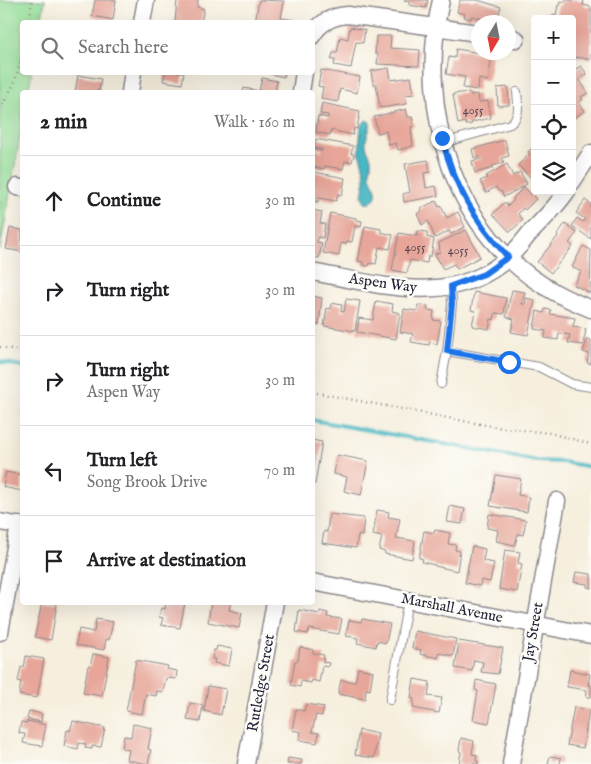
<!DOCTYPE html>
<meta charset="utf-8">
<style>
:root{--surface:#fff;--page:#f2f2f2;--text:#202124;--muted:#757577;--line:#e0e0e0}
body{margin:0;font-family:"IM FELL English",serif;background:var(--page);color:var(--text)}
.controls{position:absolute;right:15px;top:15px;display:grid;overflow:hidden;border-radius:5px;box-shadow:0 5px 20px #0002}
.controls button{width:45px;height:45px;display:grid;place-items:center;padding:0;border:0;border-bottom:1px solid var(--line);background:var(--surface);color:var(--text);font:25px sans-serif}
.compass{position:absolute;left:471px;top:15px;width:45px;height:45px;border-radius:50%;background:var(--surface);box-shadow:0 5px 20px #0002;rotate:190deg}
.stop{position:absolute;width:15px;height:15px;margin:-11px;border:4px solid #1a73e8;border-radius:50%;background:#fff}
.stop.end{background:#1a73e8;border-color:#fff;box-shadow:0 1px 5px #0008}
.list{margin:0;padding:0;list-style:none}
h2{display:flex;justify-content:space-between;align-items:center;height:65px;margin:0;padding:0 20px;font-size:21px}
h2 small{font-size:16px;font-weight:400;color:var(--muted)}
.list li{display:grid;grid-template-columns:32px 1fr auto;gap:15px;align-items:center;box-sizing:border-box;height:90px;padding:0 20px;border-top:1px solid var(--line)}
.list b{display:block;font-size:19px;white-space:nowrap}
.list p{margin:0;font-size:16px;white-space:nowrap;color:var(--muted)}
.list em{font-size:16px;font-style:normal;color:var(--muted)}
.icon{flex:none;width:28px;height:28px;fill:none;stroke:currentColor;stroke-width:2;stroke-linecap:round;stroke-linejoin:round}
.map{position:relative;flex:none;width:591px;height:764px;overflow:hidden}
.search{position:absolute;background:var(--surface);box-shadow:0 5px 20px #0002;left:20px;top:20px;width:295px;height:55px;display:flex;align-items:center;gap:12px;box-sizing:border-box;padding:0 18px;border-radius:5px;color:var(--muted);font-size:19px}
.panel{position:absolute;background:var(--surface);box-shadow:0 5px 20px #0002;left:20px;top:90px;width:295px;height:515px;border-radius:5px}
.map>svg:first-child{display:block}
</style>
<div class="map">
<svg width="591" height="764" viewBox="0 0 591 764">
<rect width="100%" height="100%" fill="#fdfcf7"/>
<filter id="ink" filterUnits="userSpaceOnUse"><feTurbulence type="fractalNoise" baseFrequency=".02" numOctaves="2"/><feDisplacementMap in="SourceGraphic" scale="10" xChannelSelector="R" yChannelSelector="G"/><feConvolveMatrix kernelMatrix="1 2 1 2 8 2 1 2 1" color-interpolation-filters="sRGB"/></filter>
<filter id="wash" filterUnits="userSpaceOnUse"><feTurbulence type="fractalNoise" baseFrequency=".0096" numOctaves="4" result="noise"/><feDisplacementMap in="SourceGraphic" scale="20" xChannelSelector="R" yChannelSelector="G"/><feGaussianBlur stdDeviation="1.12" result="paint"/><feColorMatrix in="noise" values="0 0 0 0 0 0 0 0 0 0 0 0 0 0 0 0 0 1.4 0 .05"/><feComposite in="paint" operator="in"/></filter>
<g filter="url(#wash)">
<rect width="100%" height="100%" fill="#f6efde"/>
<!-- green -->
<path fill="#94dd98" stroke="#5b806a" d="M0 0H45L41 22H22V72L32 73 28 92H22V125L0 250Z"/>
<!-- water -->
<path fill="#4ab8c3" stroke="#366d7f" d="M366 120 370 122C371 130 367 133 366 141 365 149 370 152 371 159 372 165 369 170 370 175 371 185 384 193 370 203H365L362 196 365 180 364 170 359 152 361 125Z"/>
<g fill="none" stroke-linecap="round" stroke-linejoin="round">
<!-- stream -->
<path stroke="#4ab8c3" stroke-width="4" d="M0 362 22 366
M312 420 537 461 563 462 591 467"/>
</g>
<g id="blocks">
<!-- building -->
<path fill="#e7a699" d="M95 0H116L113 20 92 16Z
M177 0H198L197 7 204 9 201 22H175Z
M259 0 284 1 281 18 295 20V22H255Z
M404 0H428L426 8 409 5V2Z
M460 0H477L501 7 496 22 471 16V19L464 17 465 14 457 12Z
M565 0H584L583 5 591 7V59L572 57V19H552L553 14 556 15 558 5 560 6 561 1 564 2Z
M350 27 365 30 363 43 356 42 351 68 334 65 335 60H331L333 53H337L340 37 348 39Z
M376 36H391L390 48 420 50 419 66 377 64 378 54H375Z
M456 49 492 55 488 81 479 79 478 90 463 88 465 77 446 74 449 57 455 58Z
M581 66 587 74 579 79 588 93 581 97 583 99 579 102 585 111 572 119V71Z
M389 68 391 80 411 77 414 94 405 95 407 104 380 108 376 84H373L371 71Z
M321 70 360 77 357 93 340 89 338 102 321 99 323 87 318 86Z
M165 72H184L182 84 163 81Z
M261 72H285L284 77Z
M78 75 101 79 99 91 97 90V92H75Z
M262 78 277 81 275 92H243L244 88 259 91Z
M508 87 509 105 498 106 497 88Z
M469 92 470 95 478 94 479 102 488 101 491 118 472 122V124L466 125 465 122 458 124 453 94Z
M322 103 360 111 357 129 354 128 353 135 331 130 330 135 316 132 318 116 328 118V115L320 114Z
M406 109 408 117H412L414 126 411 127 413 146 398 150 396 143 389 145 386 131 378 133 374 117Z
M316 139 353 146 351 154H354L352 162 345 161 343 169 325 166 324 169 312 167V149L322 151V149L314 148Z
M505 140 509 156 502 158 504 163 492 166 493 168 475 173 472 161 481 159 480 157 474 158 472 149Z
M535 145V182L518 165 530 154 528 152Z
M428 160 430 172 424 173 426 188 436 186 438 196 404 202 403 194 410 192 405 164Z
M507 164 513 176 520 172 527 184 504 197 501 191 499 192 496 187 486 193 480 181 487 178 486 176Z
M314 172 345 178 342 195 338 194 336 201 319 198 318 202 312 201V188H315V186H312Z
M524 187 536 199 525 210 523 208 518 214 523 220 510 232 493 214 505 202 508 206 514 200 513 198Z
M585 200 591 204V239L572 226 577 218 583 222 585 219 576 213Z
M436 201 439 207 441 206 447 218 458 212 465 227 451 234 449 231 435 238 428 221 422 225 417 214 422 211 421 208Z
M312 210 322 212 320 223 325 224 323 238 318 237 317 242 322 243 319 258 312 257Z
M330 213 356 218V220L362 221 361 227 355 226 352 242 347 241 346 244 341 243 339 256 323 253Z
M565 224 577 233 569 243 573 246 551 273 537 262 558 236 557 235Z
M365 226 381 229V232L393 235 390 249 379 247 376 264 370 263 369 266 363 265V262L358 261Z
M10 228 22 230V252L6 249Z
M466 230 480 257 457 269 454 264 443 269 435 254 440 252 439 243Z
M418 231 427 232V237L434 239 431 256H428L427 263 410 260 407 273 392 270 399 233 417 236Z
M583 246 591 250 590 293 574 285 581 272 572 267Z
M512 290 525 292 522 304H525L526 298 535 300 528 335 511 332 514 319 506 317Z
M474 292 506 298 504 314 495 313 494 320 491 319 489 329 472 326 475 311 471 310Z
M313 296 322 298 319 325 312 324Z
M346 299 360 301 355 331 324 326 327 308 331 309 332 303 342 305 341 311 344 312Z
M376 301 393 304 392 311 400 313 396 339 357 332 359 318 373 320Z
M418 305 428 306 427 310 434 311 433 320 441 321 437 344 430 342 429 345 411 342 413 334 400 332 404 309 417 311Z
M545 309 551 310 550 314 575 318 573 327 586 329 583 345 568 343 570 335 559 333 558 340 545 338 546 331 534 329 537 311 544 313Z
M587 339 591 340V364L587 363 589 354 583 352Z
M312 440 322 442 315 484H312Z
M337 455 368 461 361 495 344 491 347 477 334 474Z
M6 472 22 475V491L3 487Z
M496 475 521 479 518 495 529 497 527 512 490 506Z
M450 506 465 509 462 524 447 522Z
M377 510 389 512 388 517 400 519 396 538 415 541 412 559 385 554V552L379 550 382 537 373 535Z
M329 514 364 518 362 536 358 535 356 548 322 543 324 531 327 532Z
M489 514 526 520 523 535 518 534 515 545 496 541 498 530 487 528Z
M435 530 450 533 448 544 456 545 455 550 460 551 457 571 435 566V565L422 562 423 559 419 558 424 531 434 533Z
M472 546 485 549 483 561 494 563 490 582 481 580 480 586 465 583Z
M505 550 520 552 518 563 522 564 517 592 499 589Z
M576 572 591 574V588L587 587V584L574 582Z
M42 602 57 604 51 640 35 637Z
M166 602H185L180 628 161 625 163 618 159 617 161 608 165 609Z
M211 602H231L229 610 242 613 239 628 208 622Z
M299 610 320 614V611L328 613 327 617 342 619 339 634 309 629 308 634 296 632Z
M96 619 113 622 109 640 106 639 104 650 76 645 79 629 94 632Z
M362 619 390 624 386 643 377 641 376 647 357 643 358 638 346 636 349 620 361 622Z
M415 631 456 639 453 656 439 653 438 658 420 654 421 650 412 648Z
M459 641 503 648 498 674 481 672 483 662 474 660 472 671 455 668Z
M217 646 232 649 229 666 214 663 215 659H212L214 650H216Z
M300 647 313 650V653L324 655 323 662 329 663 328 667 322 666 319 682 312 680 311 683 301 681 300 687 291 685 295 661H298Z
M93 654 109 657 102 696 83 693 88 666H90Z
M26 656 44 659 37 698 19 695 21 682 18 681 21 667 24 668Z
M136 660 168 666 167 669 177 671 176 679 166 678 163 692 157 691 156 696 146 694 142 714 126 711Z
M358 668 373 671 370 690 366 689 365 699 338 694 341 680 355 682Z
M570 670 590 674 588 685H591V697H586L587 690 567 687Z
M414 679 430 682 428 696 442 698 439 713 413 708 414 699 411 698Z
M476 680 496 684 489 723 473 720 478 691 475 690Z
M208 686 226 689 221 715 204 711Z
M190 703 203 705 200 722 187 720Z
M306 704 324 707 322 716 316 715 312 732 319 733 317 743 299 740 301 732 292 730 296 709 304 711Z
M574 707 589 710 583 748 567 745Z
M29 711 42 714 41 722 27 719Z
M27 721 46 725 42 746 23 743 25 734 19 733 21 722 27 723Z
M73 721 105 728 101 747 92 746V749L85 748 86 744 79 743 78 749 64 746 67 730 70 731Z
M133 724 152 728 148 749 151 750 148 764 127 760 129 750 122 748 124 736 131 737Z
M359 730 378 734 374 758 355 755Z
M461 738 474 741 472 754 477 755 476 761H478V764H459L461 752 459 751Z
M550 756 561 758 560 764H548Z
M288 758 302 760 301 764H287Z"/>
</g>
</g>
<g filter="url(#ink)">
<use href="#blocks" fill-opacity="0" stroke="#8c888c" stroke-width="1"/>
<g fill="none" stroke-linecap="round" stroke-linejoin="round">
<!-- lane casing -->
<g stroke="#8c888c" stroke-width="10">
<path id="lane" d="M443 143 510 124C521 116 518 104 517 92
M451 286 452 304 447 351 539 367 572 384 591 387
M441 384 447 351
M390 700 408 600"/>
</g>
<!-- street casing -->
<g stroke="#8c888c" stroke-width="19">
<path id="street" d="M441 0C416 110 453 237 556 293 567 299 579 304 591 309
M142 22 146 0
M312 36C320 22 332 16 348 15L478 33
M508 37 516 39
M130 92 133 72
M301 92 304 72
M572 182 591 153
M17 187 22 188
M312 272C379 284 452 309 509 257 516 250 523 242 529 234 542 221 556 207 567 191
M0 522 22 526
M312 582 591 635
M0 632 19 525
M246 764 275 602
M511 764 557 501"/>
</g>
<!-- path -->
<path stroke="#8c888c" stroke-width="2.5" stroke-dasharray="1 4" stroke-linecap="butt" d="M29 22 32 0
M0 109 14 84 22 57
M0 347 22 351
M312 392 496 427 550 433 591 444"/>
<!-- lane -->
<use href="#lane" stroke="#fff" stroke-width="8"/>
<!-- street -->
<use href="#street" stroke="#fff" stroke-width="16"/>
</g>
</g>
<g fill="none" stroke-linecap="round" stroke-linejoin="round" filter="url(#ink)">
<!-- route -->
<path stroke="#1a73e8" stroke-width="6" d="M442 138C454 186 475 221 508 257L484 274 451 286 452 304 447 351 509 362"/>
</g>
<g text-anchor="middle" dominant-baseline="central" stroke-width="5" stroke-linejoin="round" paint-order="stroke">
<!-- number labels -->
<g font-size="12" fill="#534352">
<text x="473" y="110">4055</text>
<text x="415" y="247">4055</text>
<text x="458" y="250">4055</text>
</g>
<!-- street labels -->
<g font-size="15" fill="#22223b" stroke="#fdfcf7">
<text transform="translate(383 283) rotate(8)">Aspen Way</text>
<text transform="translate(452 608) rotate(11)">Marshall Avenue</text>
<text transform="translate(533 632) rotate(-80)">Jay Street</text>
<text transform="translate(261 683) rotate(-80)">Rutledge Street</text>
</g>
</g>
</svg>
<div class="controls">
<button>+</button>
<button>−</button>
<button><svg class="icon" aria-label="locate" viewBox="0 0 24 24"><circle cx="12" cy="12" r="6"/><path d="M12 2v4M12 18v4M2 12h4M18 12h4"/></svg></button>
<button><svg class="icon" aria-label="layers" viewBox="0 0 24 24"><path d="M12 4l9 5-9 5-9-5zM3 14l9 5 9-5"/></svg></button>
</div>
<svg class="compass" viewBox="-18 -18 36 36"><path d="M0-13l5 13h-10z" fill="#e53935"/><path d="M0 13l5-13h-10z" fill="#757577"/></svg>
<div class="stop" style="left:509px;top:362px"></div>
<div class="stop end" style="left:442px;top:138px"></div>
<div class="search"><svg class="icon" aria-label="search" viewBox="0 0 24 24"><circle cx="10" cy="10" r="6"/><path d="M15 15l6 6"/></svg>Search here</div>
<section class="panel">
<h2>2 min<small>Walk · 160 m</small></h2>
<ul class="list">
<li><svg class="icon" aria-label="ahead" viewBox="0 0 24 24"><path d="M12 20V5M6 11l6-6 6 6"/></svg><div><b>Continue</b></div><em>30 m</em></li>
<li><svg class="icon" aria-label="right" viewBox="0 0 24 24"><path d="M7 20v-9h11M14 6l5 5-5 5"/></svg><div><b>Turn right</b></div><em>30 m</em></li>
<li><svg class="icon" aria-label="right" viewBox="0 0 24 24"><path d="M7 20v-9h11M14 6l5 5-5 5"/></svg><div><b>Turn right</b><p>Aspen Way</p></div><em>30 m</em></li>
<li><svg class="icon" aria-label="left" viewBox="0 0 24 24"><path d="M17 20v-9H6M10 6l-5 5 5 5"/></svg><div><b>Turn left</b><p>Song Brook Drive</p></div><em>70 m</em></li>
<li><svg class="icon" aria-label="arrive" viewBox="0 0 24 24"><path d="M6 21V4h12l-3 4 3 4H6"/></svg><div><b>Arrive at destination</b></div></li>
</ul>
</section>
</div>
